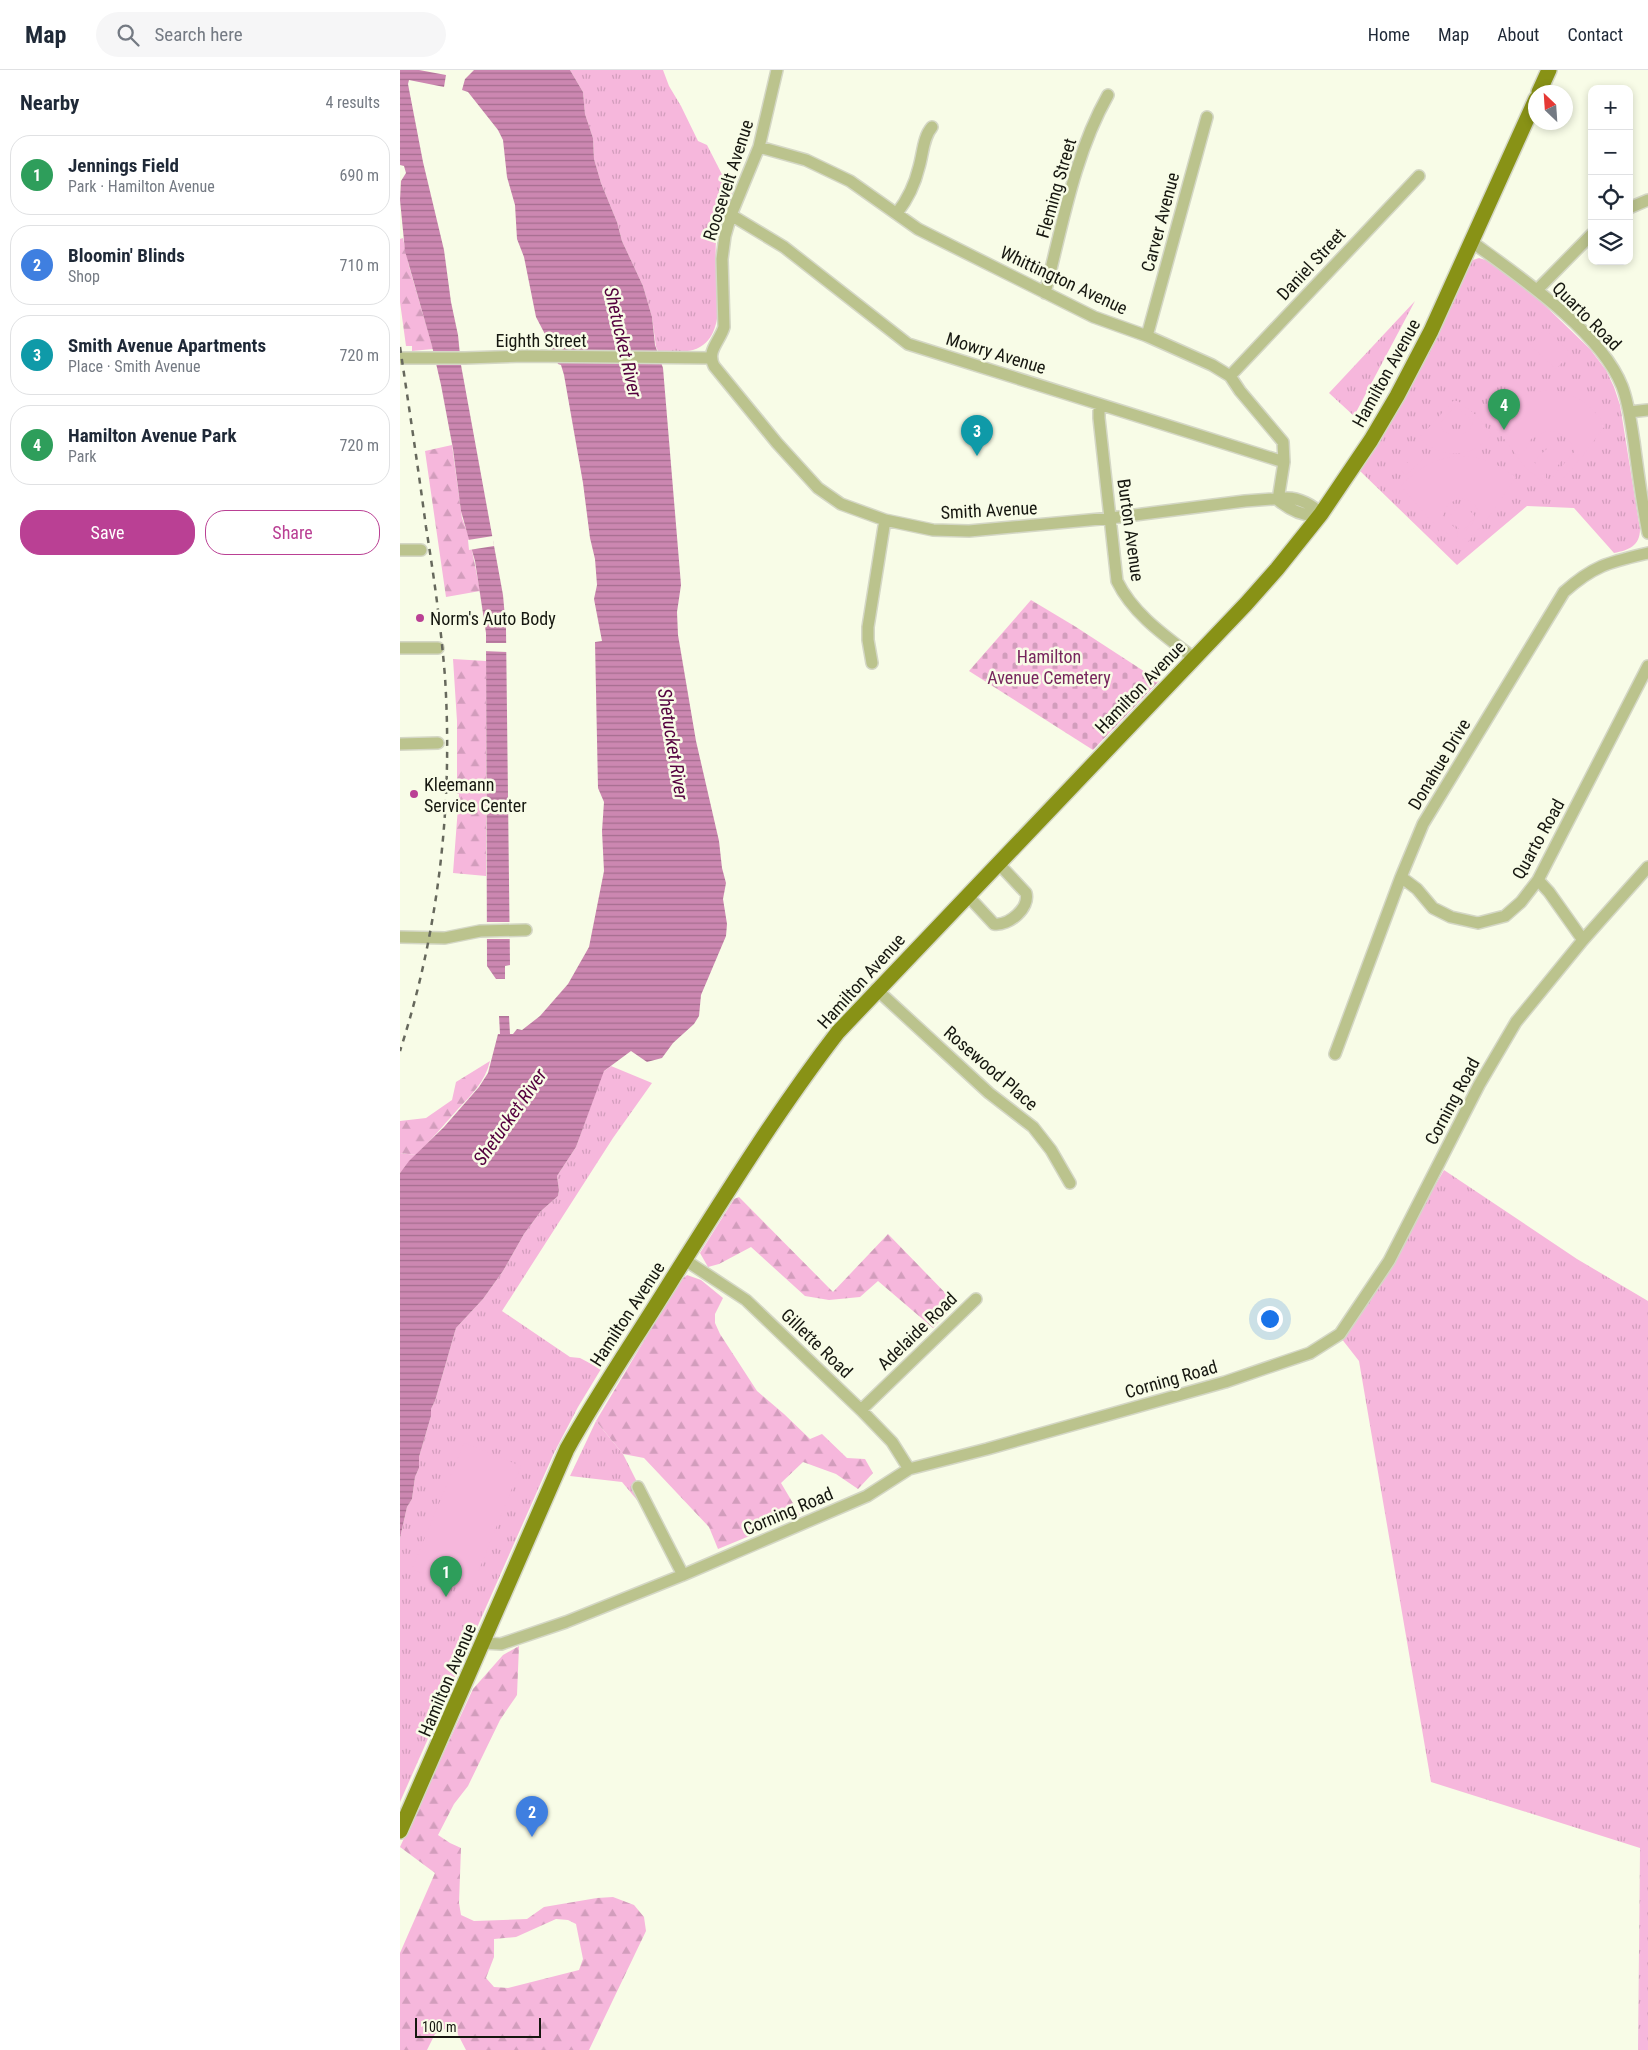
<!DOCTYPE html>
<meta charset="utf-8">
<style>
:root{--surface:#fff;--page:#f6f6f7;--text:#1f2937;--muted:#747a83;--line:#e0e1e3;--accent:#ba4094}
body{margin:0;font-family:"Roboto Condensed",sans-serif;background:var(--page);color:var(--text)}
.controls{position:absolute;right:15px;top:15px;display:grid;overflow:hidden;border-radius:10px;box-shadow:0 2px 8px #0003}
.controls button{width:45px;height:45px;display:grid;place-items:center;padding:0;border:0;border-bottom:1px solid var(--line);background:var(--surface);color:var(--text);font:25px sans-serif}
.compass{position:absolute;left:1128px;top:15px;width:45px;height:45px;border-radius:50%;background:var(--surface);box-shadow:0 2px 8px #0003;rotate:335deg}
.scale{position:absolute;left:15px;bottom:12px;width:126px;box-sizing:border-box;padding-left:5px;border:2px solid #161710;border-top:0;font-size:14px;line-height:18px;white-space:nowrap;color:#161710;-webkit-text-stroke:4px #f8fce7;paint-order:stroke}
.you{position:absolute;left:869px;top:1248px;width:18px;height:18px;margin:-12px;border:4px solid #fff;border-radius:50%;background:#1a73e8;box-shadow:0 0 0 8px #1a73e833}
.badge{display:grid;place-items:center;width:32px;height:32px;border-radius:50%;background:var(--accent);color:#fff;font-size:16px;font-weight:700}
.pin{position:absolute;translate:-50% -41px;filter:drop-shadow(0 1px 2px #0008)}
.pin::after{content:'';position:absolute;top:26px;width:18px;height:15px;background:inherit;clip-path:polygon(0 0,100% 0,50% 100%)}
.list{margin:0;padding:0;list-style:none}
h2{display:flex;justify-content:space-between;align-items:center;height:65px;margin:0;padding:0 20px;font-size:21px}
h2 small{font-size:16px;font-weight:400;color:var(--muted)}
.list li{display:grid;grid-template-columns:32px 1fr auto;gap:15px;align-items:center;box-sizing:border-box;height:80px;margin:0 10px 10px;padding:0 10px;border:1px solid var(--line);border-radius:20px}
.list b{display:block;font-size:19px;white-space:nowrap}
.list p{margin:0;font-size:16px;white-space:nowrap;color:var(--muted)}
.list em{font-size:16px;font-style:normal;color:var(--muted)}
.actions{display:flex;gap:10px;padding:15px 20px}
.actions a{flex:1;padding:11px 0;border:1px solid var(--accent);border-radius:20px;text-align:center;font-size:18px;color:var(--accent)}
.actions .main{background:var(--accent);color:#fff}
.icon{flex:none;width:28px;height:28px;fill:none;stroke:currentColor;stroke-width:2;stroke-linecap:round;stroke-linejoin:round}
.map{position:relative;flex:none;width:1248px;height:1980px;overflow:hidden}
header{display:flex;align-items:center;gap:30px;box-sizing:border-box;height:70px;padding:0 25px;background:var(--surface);border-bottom:1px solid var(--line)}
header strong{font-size:24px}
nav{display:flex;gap:28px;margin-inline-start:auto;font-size:18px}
.search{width:350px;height:45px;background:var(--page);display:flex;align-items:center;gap:12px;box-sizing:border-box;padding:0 18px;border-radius:28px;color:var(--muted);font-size:19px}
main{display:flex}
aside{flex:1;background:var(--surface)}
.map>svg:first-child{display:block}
</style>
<header>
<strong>Map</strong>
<div class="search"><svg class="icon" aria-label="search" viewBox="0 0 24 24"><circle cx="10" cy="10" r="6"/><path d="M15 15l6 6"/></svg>Search here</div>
<nav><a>Home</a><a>Map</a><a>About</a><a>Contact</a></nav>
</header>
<main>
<aside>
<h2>Nearby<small>4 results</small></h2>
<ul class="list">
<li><span class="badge" style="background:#2e9e5b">1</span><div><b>Jennings Field</b><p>Park · Hamilton Avenue</p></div><em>690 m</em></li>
<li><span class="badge" style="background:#3f7fe0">2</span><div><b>Bloomin' Blinds</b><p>Shop</p></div><em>710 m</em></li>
<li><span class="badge" style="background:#0f9aa8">3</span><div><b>Smith Avenue Apartments</b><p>Place · Smith Avenue</p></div><em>720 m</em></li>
<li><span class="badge" style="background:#2e9e5b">4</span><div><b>Hamilton Avenue Park</b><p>Park</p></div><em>720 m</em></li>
</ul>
<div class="actions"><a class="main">Save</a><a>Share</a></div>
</aside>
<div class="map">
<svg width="1248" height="1980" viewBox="0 0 1248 1980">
<defs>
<pattern id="grass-tufts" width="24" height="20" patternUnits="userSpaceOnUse" patternTransform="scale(1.25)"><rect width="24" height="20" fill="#f6b7dc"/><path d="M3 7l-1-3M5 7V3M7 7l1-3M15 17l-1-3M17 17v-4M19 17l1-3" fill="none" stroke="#d29dbc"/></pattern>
<pattern id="forest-firs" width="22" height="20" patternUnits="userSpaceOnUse" patternTransform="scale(1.25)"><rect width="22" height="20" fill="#f6b7dc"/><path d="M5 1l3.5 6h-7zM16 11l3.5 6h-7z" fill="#d29dbc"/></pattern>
<pattern id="cemetery-stones" width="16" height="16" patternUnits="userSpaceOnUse" patternTransform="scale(1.25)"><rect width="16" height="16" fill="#f6b7dc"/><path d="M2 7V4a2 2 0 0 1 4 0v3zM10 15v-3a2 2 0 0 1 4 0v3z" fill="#d29dbc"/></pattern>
<pattern id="water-rules" width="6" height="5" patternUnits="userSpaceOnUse" patternTransform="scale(1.25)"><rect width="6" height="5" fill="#cc87b1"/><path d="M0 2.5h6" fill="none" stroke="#a56d8f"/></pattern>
</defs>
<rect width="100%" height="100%" fill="#f8fce7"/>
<!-- grass -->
<path fill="url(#grass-tufts)" d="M170 0H263L269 16 281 36 298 71 307 75 332 124C327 139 318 156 316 172 313 202 333 268 293 280 282 283 269 281 258 281L256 277 252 247 243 216 222 171 217 152 201 113 194 89 193 68 185 44 183 22Z
M1079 188 1089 191 1111 206 1132 223 1190 279 1206 300 1214 317 1220 335 1240 459C1240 476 1229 480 1214 483L1174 438 1127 436 1057 495 960 401 972 381 1068 196 1073 190Z
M1015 231 954 346 929 323Z
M211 996 252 1013 213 1068 102 1241 170 1287 180 1288 201 1299 178 1337 154 1383 0 1732V1468L7 1437 12 1429 15 1407 19 1398V1387L31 1346V1339L35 1331 56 1258 83 1229 103 1201 124 1164 141 1141 158 1126 159 1120 157 1106 176 1077 203 1002Z
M0 1083 16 1085 0 1103Z
M1044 1100 1177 1189 1248 1231V1980H1238L1240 1778 1031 1712 959 1291 941 1268 965 1237Z
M196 1351 223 1384 252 1442H247L222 1412 170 1406Z"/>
<!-- forest -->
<path fill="url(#forest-firs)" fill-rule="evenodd" d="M3 168 9 196 33 279 12 281V276H6L0 232V169Z
M52 375 62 448 70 470 80 521 46 527 25 381Z
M53 589 86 591V806L53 803 59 724H57V651Z
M90 991C85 1012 72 1024 58 1039 44 1055 31 1070 16 1085L0 1083V1051L26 1048 52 1030 56 1012Z
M339 1127 433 1222 488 1164 556 1234 533 1258 478 1211 460 1227 429 1230 405 1226 351 1177 319 1194 308 1197 300 1183 334 1129Z
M287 1205 301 1210 323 1228 315 1244V1253L320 1264 357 1321 384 1344 410 1369 422 1364 447 1388 465 1389 473 1403 458 1419 436 1404 403 1392 381 1413 400 1445 318 1479 309 1457 244 1388 223 1384 196 1351 279 1212Z
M119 1576 117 1625 100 1650 68 1716 54 1734 38 1765 50 1773 61 1778 59 1833 61 1845 74 1851 127 1849 144 1837 197 1828 213 1827 234 1835 244 1847 246 1861 189 1980H66L53 1955 35 1964 27 1980H0V1883L35 1803 0 1777 73 1619 103 1585ZM156 1849 168 1850 176 1854 183 1889 179 1900 108 1918 94 1917 86 1908 94 1887V1869L116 1867Z"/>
<!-- cemetery -->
<path fill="url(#cemetery-stones)" d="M631 530 676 557 759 611 693 680 569 601Z"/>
<!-- pitch -->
<path fill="#f6b7dc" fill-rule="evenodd" d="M1145 259 1171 283 1156 299 1130 275Z
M1149 320C1174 322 1192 334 1205 356 1189 377 1175 398 1155 416H1147L1126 398 1093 354C1105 333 1124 322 1149 320ZM1147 361C1161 361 1170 368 1175 381L1150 410 1146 408V404L1124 382 1131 369Z
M1053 331H1058L1076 345 1092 365C1070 389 1042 390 1019 368ZM1057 336 1073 353 1068 362 1056 367 1044 362 1040 354 1053 338Z
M1149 377H1151L1163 389 1152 403H1148L1137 392 1138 387Z
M1017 383 1023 389 1006 405 1000 400Z
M1055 386C1079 385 1097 393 1116 407L1090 445 1067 473H1059L1031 451 1001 416C1016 399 1033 390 1055 386ZM1060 428 1073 432 1080 443 1066 461V468L1061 470 1057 467 1058 461 1043 446 1048 434Z
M1060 434 1065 436 1074 445V448L1064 460H1060L1048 448Z
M64 1373 121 1396 70 1522 12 1499Z"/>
<!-- water -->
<path fill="url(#water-rules)" d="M0 0H19L46 5 44 17 9 10 8 14 23 92 44 180 51 232 58 265 61 295 103 525 106 559 110 895 105 896V909H96L87 896 86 563 75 491 61 441 53 379 41 315 32 276 5 181 0 130 1 111 6 103 4 96 0 95Z
M74 0H170L183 22 185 44 193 68 194 89 201 113 217 152 222 171 243 216 252 247 255 275 263 298 281 515 277 542 278 565 296 671 319 771 322 798 326 813 323 829 327 854 326 866 301 925 299 946 294 954 273 973 262 988 247 992 231 981 204 1001 176 1077 157 1106 159 1120 158 1126 141 1141 124 1164 103 1201 83 1229 56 1258 35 1331 31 1339V1346L19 1387V1398L15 1407 12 1429 7 1437 0 1468V1103L9 1091 44 1057 79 1017 88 1003 98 964H100L99 946H109L110 964H113L117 959 122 960 140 946 168 914 189 877 204 801 202 761 204 732 198 718 195 572 202 571 194 529 197 515 195 489 190 468 183 413 164 305 161 295 158 294 148 270 136 247 124 187 117 169 115 135 107 107 103 70 98 60 68 22 62 20 65 9Z"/>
<!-- pier -->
<path fill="#f8fce7" d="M93 466 94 476 69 480 68 470Z
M83 573H107V582L83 581Z
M86 852H110V869H86Z"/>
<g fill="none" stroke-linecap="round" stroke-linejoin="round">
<!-- minor casing -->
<g stroke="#d4d7c5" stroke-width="14">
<path id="minor" d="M377 0 359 77 331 145 325 166 322 189 324 257C320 271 306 281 314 296L377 373 418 418 441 434 485 450 533 460 569 461 711 448 845 431 887 428C899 428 913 435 921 444 905 448 890 440 878 430
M359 77 406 90 450 111 518 159 694 247 747 266 812 295 830 306 840 321 883 372 884 392 878 430
M1229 138 1248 130
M497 143C508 129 515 114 519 97 523 84 523 67 532 57
M331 145 384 177 508 274 884 392
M1072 172C1120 207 1200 261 1222 316 1229 334 1231 354 1234 372 1238 403 1242 433 1248 463
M1137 220 1192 164
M645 223C662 157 674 85 708 25
M747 266 807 47
M0 288H65L125 286 311 288
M830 306 1019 106
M699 334V348L717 511C733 544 765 566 794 588
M1229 342 1248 340
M0 480H21
M0 578H38
M472 593 468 570V557L485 450
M0 674 38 673
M1001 807 1017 819 1033 838 1051 847 1078 853 1105 846 1121 832 1138 810 1248 596
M1138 810 1149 822 1183 870
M567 825 594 854C609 856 630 838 626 823L598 793
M0 867 45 868 80 861 126 860
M476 919 589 1023 633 1057 651 1080 670 1113
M935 984 1001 807 1023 754 1164 522C1194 495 1210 492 1248 483
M285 1190 346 1230 461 1340 492 1372 509 1399
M461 1340 576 1229
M238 1417 283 1505
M83 1573 101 1574 166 1552 283 1505 467 1426 509 1399 587 1379 825 1312 910 1283 940 1264 989 1191 1079 1015 1116 952 1183 870 1248 797"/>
</g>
<!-- major casing -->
<g stroke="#d4d7c5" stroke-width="18">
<path id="major" d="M1139 22 1149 0
M0 1761 167 1379C200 1320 238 1265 273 1208 326 1124 378 1040 438 962L846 534 877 499 921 444 971 370 997 326 1031 261 1136 29"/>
</g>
<!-- minor -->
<use href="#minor" stroke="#bbc38d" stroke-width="11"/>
<!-- major -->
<use href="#major" stroke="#889216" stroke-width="15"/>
<!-- rail -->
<path stroke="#66685c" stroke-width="2.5" stroke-dasharray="6 6" stroke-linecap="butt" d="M0 277C9 337 18 397 26 457 34 507 41 557 45 607 53 734 39 860 0 981"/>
</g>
<!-- markers -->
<g fill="#ba4094" stroke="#f8fce7" stroke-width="2">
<circle cx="20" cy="548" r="5"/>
<circle cx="14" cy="724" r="5"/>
</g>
<g text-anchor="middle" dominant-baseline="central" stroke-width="5" stroke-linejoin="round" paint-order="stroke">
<!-- street labels -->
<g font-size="18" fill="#161710" stroke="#f8fce7">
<text transform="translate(328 110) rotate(-72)">Roosevelt Avenue</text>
<text transform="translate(656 118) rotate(-74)">Fleming Street</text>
<text transform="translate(760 152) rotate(-75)">Carver Avenue</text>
<text transform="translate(911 194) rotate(-47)">Daniel Street</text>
<text transform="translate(664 210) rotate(25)">Whittington Avenue</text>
<text transform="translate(1187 246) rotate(45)">Quarto Road</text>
<text x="141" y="270">Eighth Street</text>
<text transform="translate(596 283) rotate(17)">Mowry Avenue</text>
<text transform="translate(986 303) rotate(-61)">Hamilton Avenue</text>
<text transform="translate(589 440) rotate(-3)">Smith Avenue</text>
<text transform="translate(731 460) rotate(82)">Burton Avenue</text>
<text transform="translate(740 617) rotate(-46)">Hamilton Avenue</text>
<text transform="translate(1039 694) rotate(-59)">Donahue Drive</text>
<text transform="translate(1138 769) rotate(-61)">Quarto Road</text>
<text transform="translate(461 911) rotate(-48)">Hamilton Avenue</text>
<text transform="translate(591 998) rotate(41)">Rosewood Place</text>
<text transform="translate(1052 1031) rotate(-62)">Corning Road</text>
<text transform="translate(227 1244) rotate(-57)">Hamilton Avenue</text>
<text transform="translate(517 1261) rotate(-44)">Adelaide Road</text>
<text transform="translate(417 1273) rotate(44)">Gillette Road</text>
<text transform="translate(771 1309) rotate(-16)">Corning Road</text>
<text transform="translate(388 1441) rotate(-23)">Corning Road</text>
<text transform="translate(47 1610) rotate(-67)">Hamilton Avenue</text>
</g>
<!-- poi labels -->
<g font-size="18" fill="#161710" stroke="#f8fce7" text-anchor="start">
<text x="30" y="548">Norm's Auto Body</text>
<text x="24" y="714">Kleemann<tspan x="24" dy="21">Service Center</tspan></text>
</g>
<!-- park labels -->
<g font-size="18" fill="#77255d" stroke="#f8fce7">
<text x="649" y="586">Hamilton<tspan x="649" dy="21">Avenue Cemetery</tspan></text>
</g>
<!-- water labels -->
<g font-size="19" font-style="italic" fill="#54003e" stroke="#f8fce7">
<text transform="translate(223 272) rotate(77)">Shetucket River</text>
<text transform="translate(273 674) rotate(81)">Shetucket River</text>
<text transform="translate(110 1047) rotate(-55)">Shetucket River</text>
</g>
</g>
</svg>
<div class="controls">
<button>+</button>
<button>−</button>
<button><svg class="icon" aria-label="locate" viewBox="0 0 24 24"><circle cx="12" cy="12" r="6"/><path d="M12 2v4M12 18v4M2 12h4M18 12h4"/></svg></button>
<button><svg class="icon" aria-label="layers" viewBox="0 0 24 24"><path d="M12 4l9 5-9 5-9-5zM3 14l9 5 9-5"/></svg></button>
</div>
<svg class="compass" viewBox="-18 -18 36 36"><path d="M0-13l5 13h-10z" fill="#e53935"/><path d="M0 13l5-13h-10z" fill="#747a83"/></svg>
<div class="scale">100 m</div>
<div class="you"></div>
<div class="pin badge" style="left:46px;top:1527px;background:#2e9e5b">1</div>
<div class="pin badge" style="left:132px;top:1767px;background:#3f7fe0">2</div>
<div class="pin badge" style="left:577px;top:386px;background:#0f9aa8">3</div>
<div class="pin badge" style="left:1104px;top:360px;background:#2e9e5b">4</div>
</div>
</main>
